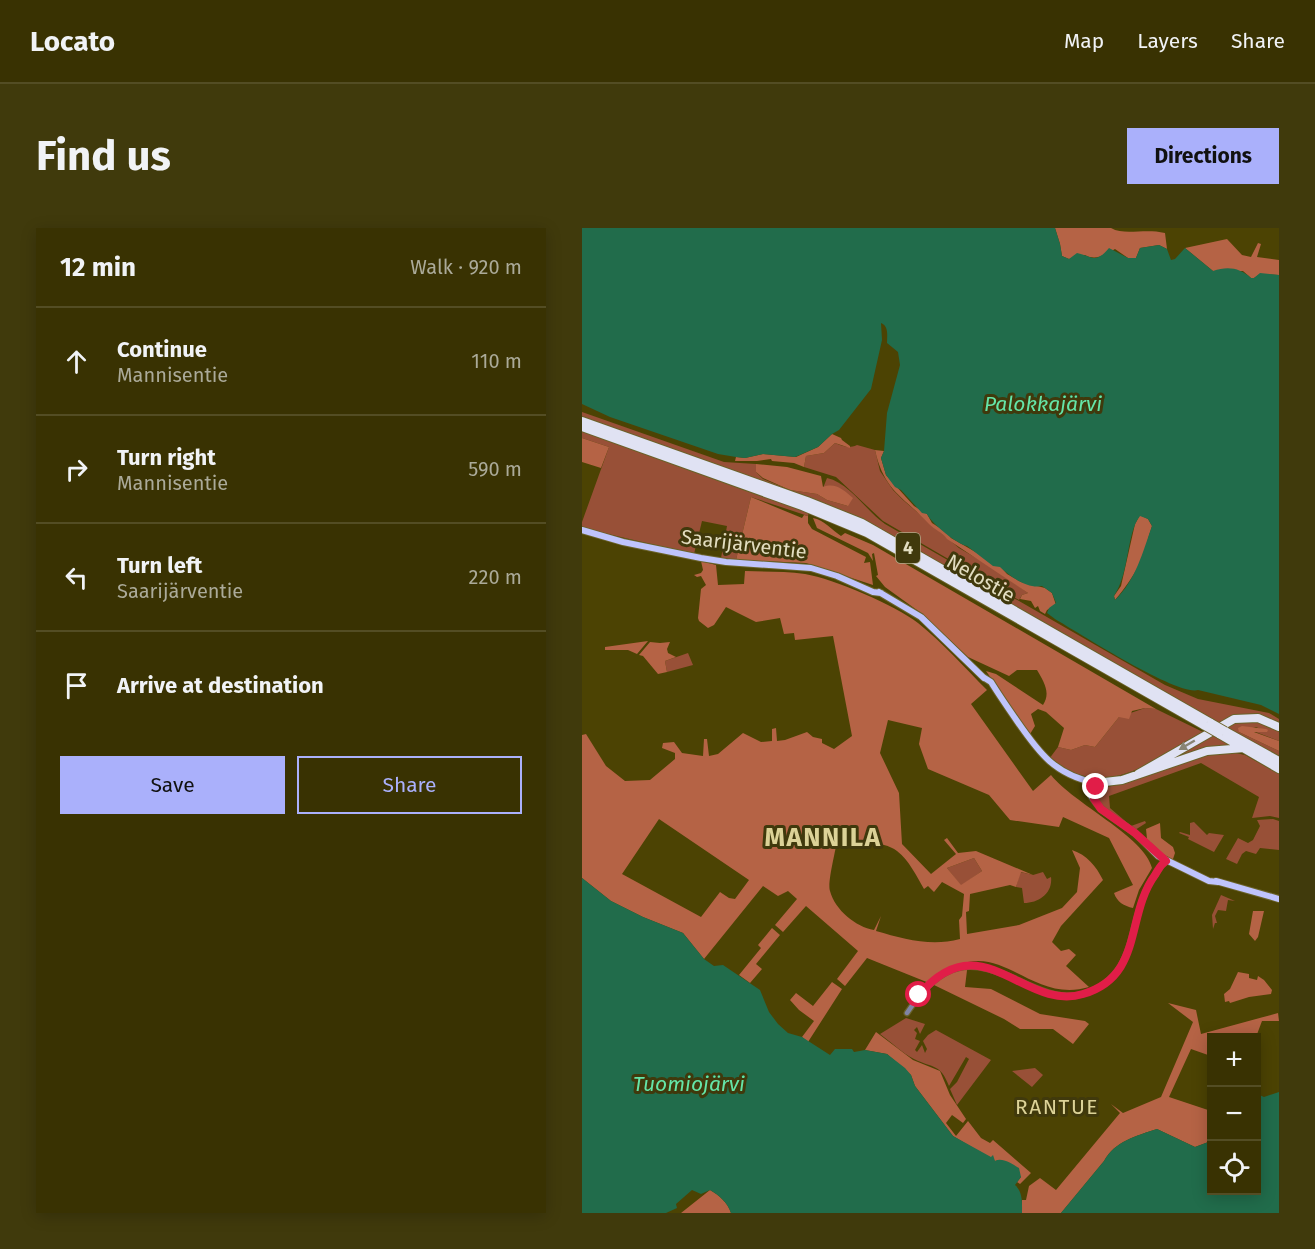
<!DOCTYPE html>
<meta charset="utf-8">
<style>
:root{--surface:#393202;--page:#403a0c;--text:#f1f3f6;--muted:#abaa99;--line:#534d24;--accent:#aab0fb}
body{margin:0;font-family:"Fira Sans",sans-serif;background:var(--page);color:var(--text)}
.controls{position:absolute;right:18px;bottom:18px;display:grid;overflow:hidden;border-radius:0px;box-shadow:0 3px 15px #0003}
.controls button{width:54px;height:54px;display:grid;place-items:center;padding:0;border:0;border-bottom:2px solid var(--line);background:var(--surface);color:var(--text);font:30px sans-serif}
.stop{position:absolute;width:18px;height:18px;margin:-14px;border:4px solid #e11d48;border-radius:50%;background:#fff}
.stop.end{background:#e11d48;border-color:#fff;box-shadow:0 2px 6px #0008}
.list{margin:0;padding:0;list-style:none}
h2{display:flex;justify-content:space-between;align-items:center;height:78px;margin:0;padding:0 24px;font-size:26px}
h2 small{font-size:20px;font-weight:400;color:var(--muted)}
.list li{display:grid;grid-template-columns:39px 1fr auto;gap:18px;align-items:center;box-sizing:border-box;height:108px;padding:0 24px;border-top:2px solid var(--line)}
.list b{display:block;font-size:22px;white-space:nowrap}
.list p{margin:0;font-size:20px;white-space:nowrap;color:var(--muted)}
.list em{font-size:20px;font-style:normal;color:var(--muted)}
.actions{display:flex;gap:12px;padding:18px 24px}
.actions a{flex:1;padding:14px 0;border:2px solid var(--accent);border-radius:0px;text-align:center;font-size:21px;color:var(--accent)}
.actions .main{background:var(--accent);color:#111}
.icon{flex:none;width:33px;height:33px;fill:none;stroke:currentColor;stroke-width:2;stroke-linecap:round;stroke-linejoin:round}
.map{position:relative;flex:none;width:697px;height:985px;overflow:hidden;border-radius:0px}
header{display:flex;align-items:center;gap:36px;box-sizing:border-box;height:84px;padding:0 30px;background:var(--surface);border-bottom:2px solid var(--line)}
header strong{font-size:28px}
nav{display:flex;gap:33px;margin-inline-start:auto;font-size:21px}
.intro{display:flex;align-items:center;justify-content:space-between;box-sizing:border-box;height:144px;padding:0 36px}
h1{margin:0;font-size:42px}
.button{padding:15px 27px;border-radius:0px;background:var(--accent);color:#111;font-size:21px;font-weight:700}
main{display:flex;gap:36px;padding:0 36px}
aside{flex:1;background:var(--surface);border-radius:0px;box-shadow:0 3px 15px #0003}
.map>svg:first-child{display:block}
</style>
<header>
<strong>Locato</strong>
<nav><a>Map</a><a>Layers</a><a>Share</a></nav>
</header>
<div class="intro"><h1>Find us</h1><a class="button">Directions</a></div>
<main>
<aside>
<h2>12 min<small>Walk · 920 m</small></h2>
<ul class="list">
<li><svg class="icon" aria-label="ahead" viewBox="0 0 24 24"><path d="M12 20V5M6 11l6-6 6 6"/></svg><div><b>Continue</b><p>Mannisentie</p></div><em>110 m</em></li>
<li><svg class="icon" aria-label="right" viewBox="0 0 24 24"><path d="M7 20v-9h11M14 6l5 5-5 5"/></svg><div><b>Turn right</b><p>Mannisentie</p></div><em>590 m</em></li>
<li><svg class="icon" aria-label="left" viewBox="0 0 24 24"><path d="M17 20v-9H6M10 6l-5 5 5 5"/></svg><div><b>Turn left</b><p>Saarijärventie</p></div><em>220 m</em></li>
<li><svg class="icon" aria-label="arrive" viewBox="0 0 24 24"><path d="M6 21V4h12l-3 4 3 4H6"/></svg><div><b>Arrive at destination</b></div></li>
</ul>
<div class="actions"><a class="main">Save</a><a>Share</a></div>
</aside>
<div class="map">
<svg width="697" height="985" viewBox="0 0 697 985">
<rect width="100%" height="100%" fill="#4c4303"/>
<!-- green -->
<path fill="#985037" d="M0 184 142 234 174 236V244L181 251 208 262 235 266 245 272 266 278 241 260 245 250C268 255 284 283 303 296L583 457 616 471 687 485 697 491V497L684 491 637 496 284 294 208 263 0 189Z
M0 203 227 284 226 288 169 269 154 332 139 330 145 298 120 293 112 326 0 300V294L27 219 0 210Z
M253 215C261 218 266 221 275 217L293 222 298 243 311 262 321 272 377 320 413 341 446 365 440 367 437 372 301 293 254 249 222 239 224 228 242 225Z
M106 425 111 437 85 444 83 433Z
M563 480 574 481 621 504C568 534 525 574 467 531L476 519 489 522 503 517 513 519 537 489Z
M668 491 697 501V513L671 503 685 504 674 499 657 504 697 523V530L641 498Z
M628 505 651 518 576 536Z
M649 524 663 527 697 546V590L688 588 670 590 677 569 619 535 527 568 528 580 549 598 563 593 564 595 553 602 520 579 515 567 518 561 548 553 624 526Z
M691 591 697 593V622L678 620 674 626 664 623 660 626 655 636 644 631 656 610 666 615 671 612 678 598 675 592Z
M612 594 625 607 627 605 642 607 632 624 606 611 607 609 597 605 598 604 608 607V595Z
M392 630 400 643 379 658 365 640Z
M438 644 451 647 461 644 465 651 469 649C471 665 457 675 442 675L440 660 434 659Z
M639 667 653 673 646 672 644 683 636 682 633 688 635 695H633L631 701 630 687Z
M324 790 343 796 338 806 335 799 332 802 335 805 333 811 338 813 333 822 335 824 340 817 343 825 345 821 341 813 346 807 354 802 409 832 375 877 368 861 375 854 387 831 384 829 367 858C358 835 352 841 332 831 320 825 309 814 298 806Z
M453 840 461 847 450 859 430 843Z"/>
<!-- forest -->
<path fill="#b56345" fill-rule="evenodd" d="M473 0H529C543 8 562 0 583 5L585 21 577 17 558 20 554 30H546L533 21C522 27 514 33 503 27L487 31 480 28 478 16Z
M645 11 660 27 669 29 676 15 679 16 675 29 697 32V47L678 46 672 50H669L661 43H631L603 20Z
M250 206 259 210 260 212 268 218V220L253 215 242 225 224 228 222 239 212 235 190 233 189 231 175 233H153L154 229 163 230 181 226 214 229 236 219Z
M0 210 27 219 19 240 0 234Z
M293 222 302 223 299 230 304 247 332 278 345 286 350 295 364 304 369 310 418 338 425 346 439 354 463 360 470 365 474 377 465 382 463 386 458 383 456 378 453 380 449 373 438 371 440 367 446 365 365 311C360 304 353 302 347 296 321 268 302 263 293 222Z
M174 236 205 239 239 248 241 259C253 254 262 262 271 270L266 278 245 272 235 266 208 262 181 250 174 244Z
M169 269 220 290 222 287 226 288V295L230 301 284 329 282 335 288 334 291 357 224 335 154 332Z
M558 287 566 291 570 298C568 305 566 309 565 316 562 333 544 360 533 372L532 368 539 358 553 296Z
M231 290C242 292 250 302 259 308L263 305 291 317 574 481 563 480 550 483 547 491 537 489 513 519 503 517 489 522 476 519 482 500 464 484 456 481 449 486 453 498 448 506 404 443 414 446 461 477C469 465 462 454 455 442H435L427 448 386 429 339 385 303 359 294 348 296 347 292 325 290 326 291 333 286 325 235 300Z
M119 333 134 337 136 357 162 356 163 343C183 344 204 343 223 346 252 351 313 377 336 395 361 415 383 440 405 462L389 476 451 563 469 547C491 575 563 609 570 640L557 662 551 680C542 678 535 674 532 665L551 657 527 610 481 589 477 599 428 592 407 567 346 541 337 516 340 500 306 492 298 525 317 565 320 616 349 646 374 626 362 612 365 610 376 625 394 623 451 647 439 644 434 659 428 657 388 666 387 683 384 684 385 706 437 697 480 680 495 664 498 640 490 622C505 627 514 638 521 652L479 698 470 714 479 723 487 721 494 727 484 738 507 759C456 774 427 725 386 734L383 759 409 761 458 786 503 793 507 796 491 816 471 801H438L422 791 352 757 285 730 263 758 255 751 276 723 224 678 201 704 193 697 215 671 206 663 196 668 181 658 122 731 101 705 61 689 29 673 0 650V507L4 506 24 538 43 553 68 552 93 531V525L80 520 81 515 92 514 100 525 121 528 122 511H125L127 528 136 526 161 505 179 514 190 513V501L194 500 195 513 203 512 225 504 231 509 240 511V515L252 521 270 508 251 408 213 412 212 405 202 406 198 390 174 394 144 379 132 397 126 400 117 393 116 390 119 361 124 357 119 348 115 349 112 347 119 345 121 342ZM77 591 167 652 153 671 147 670 138 664 119 689 40 646ZM255 612C272 614 301 612 315 623 327 632 335 649 342 661L346 658 352 664 360 654 382 666 380 688 377 692 378 711C349 719 322 711 294 703L299 688 292 702C274 699 253 682 248 663 245 655 254 622 255 612ZM392 630 400 643 379 657 365 640Z
M66 413 55 426 46 422H23V419Z
M68 414 78 415 88 414 85 421 86 425 94 429 83 433 85 444 76 446 61 428 57 427Z
M660 498 684 501 686 502 685 504H672L697 513V523L657 504 656 500Z
M578 595 579 610 591 619 593 625 590 634 565 611 564 601Z
M671 683H682L676 709 673 713 667 706Z
M190 700 198 707 174 736 180 741 168 755 157 747 179 720 176 717Z
M656 744 667 746V750L675 752 676 748 682 752 690 762 689 766 667 769 648 775 647 773 643 774 642 766 648 761Z
M250 754 260 761 226 814 220 809 232 793 217 782 208 772 214 765 231 778Z
M586 775 614 782 619 806 696 785 697 793H680L674 809 630 810 629 821 627 822 626 827 609 821 587 869 629 883V913L613 919 575 901C554 908 533 913 522 933L479 985H440V972H444L447 958 458 950 474 962 538 885 529 876 541 885 579 869 611 794Z
M294 804 331 832 358 843 368 867 384 891 381 895 370 887 364 895 374 908 386 893 399 910 408 915 411 912 449 945 438 956 435 954 439 949C431 941 425 931 413 933L371 908 333 858 329 847 305 826 283 822Z
M128 962C138 968 145 974 149 985H99Z"/>
<!-- water -->
<path fill="#216c4b" fill-rule="evenodd" d="M0 0H473L478 16 480 28 487 31 495 25C512 29 513 36 527 20L546 30H554L558 20 577 17 585 21 589 32 593 31 603 20 631 43C646 38 658 40 669 50H672L678 45 697 47V486L679 477 616 462C595 468 497 405 473 391L465 385 467 380 474 375 470 365 460 358C446 361 428 349 418 339L411 338 385 318C375 316 350 296 345 286L340 285 319 262 313 259 304 247 299 230 302 223 305 185 318 137 316 124 305 115C305 108 307 98 299 95L300 112 289 161 257 202 250 206 236 219 213 229 181 226 163 230 154 229 136 226 28 189 0 176ZM558 288 566 291 570 298C561 323 554 352 533 372L532 368C548 344 544 306 558 288Z
M0 650 29 673 61 689 101 705 122 731 132 738 141 737 178 762 187 784 196 796 206 805 220 809 248 827 253 821H270L272 824 283 822 305 826 323 840 329 847 333 858 371 908 409 929 411 927 413 933C420 929 430 936 437 940L439 949 433 957C441 964 440 975 440 985H149C145 974 138 968 128 962L119 966 110 962 94 976 95 980 84 985H0Z
M697 864V985H479L522 933C533 913 554 908 575 901L613 919 629 913 630 962H674L675 866 682 869Z"/>
<g fill="none" stroke-linecap="round" stroke-linejoin="round">
<!-- minor casing -->
<g stroke="#6a6229" stroke-width="7">
<path id="minor" d="M325 785C361 731 387 728 444 756 462 764 481 772 501 766 561 748 543 688 573 647 577 641 578 637 584 633"/>
</g>
<!-- major casing -->
<g stroke="#6a6229" stroke-width="8">
<path id="major" d="M0 302 41 314 119 330 144 334 229 340 255 348 291 364 299 365
M297 364 339 389 402 450
M401 449 409 454C417 467 426 480 435 493 457 525 473 547 514 555L512 571
M508 554 509 568 519 581 553 605 576 628 627 653 636 654
M634 653 697 671"/>
</g>
<!-- highway casing -->
<g stroke="#6a6229" stroke-width="10">
<path id="highway" d="M0 193 225 273 280 295 629 495
M0 199 220 278 285 305 623 498
M643 503 697 533
M637 506 697 541
M556 546 652 491 676 490 697 499
M514 555 540 552 625 523 662 520"/>
</g>
<!-- minor -->
<use href="#minor" stroke="#8084a6" stroke-width="4.5"/>
<!-- major -->
<use href="#major" stroke="#bfc4fc" stroke-width="6"/>
<!-- highway -->
<use href="#highway" stroke="#e0e2f3" stroke-width="8"/>
<!-- highway-bridge casing -->
<g stroke="#6a6229" stroke-width="10" stroke-linecap="butt">
<path id="highway-bridge" d="M629 495 643 503
M623 498 637 506"/>
</g>
<!-- highway-bridge -->
<use href="#highway-bridge" stroke="#e0e2f3" stroke-width="8"/>
</g>
<!-- one-way arrows -->
<defs><path id="oneway-solid" d="M-6-.8H1V-3.2L6.5 0L1 3.2V.8H-6Z" transform="scale(1.5)"/></defs>
<use fill="#888574" href="#oneway-solid" transform="translate(605 517) rotate(150)"/>
<g fill="none" stroke-linecap="round" stroke-linejoin="round">
<!-- route -->
<path stroke="#e11d48" stroke-width="8" d="M337 767C400 693 441 784 501 766 562 748 543 688 573 647 577 641 578 637 584 633L553 605 519 581 512 571 514 559"/>
</g>
<g text-anchor="middle" dominant-baseline="central" stroke-width="6" stroke-linejoin="round" paint-order="stroke">
<!-- shield labels -->
<rect fill="#40390c" stroke="#b1ac8a" stroke-width="1.5" x="314" y="305" width="24" height="30" rx="4.5"/>
<g font-size="18" font-weight="bold" fill="#e2ddc0">
<text x="326" y="320">4</text>
</g>
<!-- street labels -->
<g font-size="20" fill="#e2ddc0" stroke="#40390c">
<text transform="translate(162 316) rotate(7)">Saarijärventie</text>
<text transform="translate(399 350) rotate(30)">Nelostie</text>
</g>
<!-- water labels -->
<g font-size="21" font-style="italic" fill="#64e5a8" stroke="#40390c">
<text x="461" y="176">Palokkajärvi</text>
<text x="107" y="856">Tuomiojärvi</text>
</g>
<!-- neighbourhood labels -->
<g font-size="21" letter-spacing="1.5" fill="#dcd297" stroke="#40390c">
<text x="475" y="879">RANTUE</text>
</g>
<!-- district labels -->
<g font-size="26" font-weight="bold" letter-spacing="1.5" fill="#dcd297" stroke="#40390c">
<text x="241" y="609">MANNILA</text>
</g>
</g>
</svg>
<div class="controls">
<button>+</button>
<button>−</button>
<button><svg class="icon" aria-label="locate" viewBox="0 0 24 24"><circle cx="12" cy="12" r="6"/><path d="M12 2v4M12 18v4M2 12h4M18 12h4"/></svg></button>
</div>
<div class="stop" style="left:337px;top:767px"></div>
<div class="stop end" style="left:514px;top:559px"></div>
</div>
</main>
